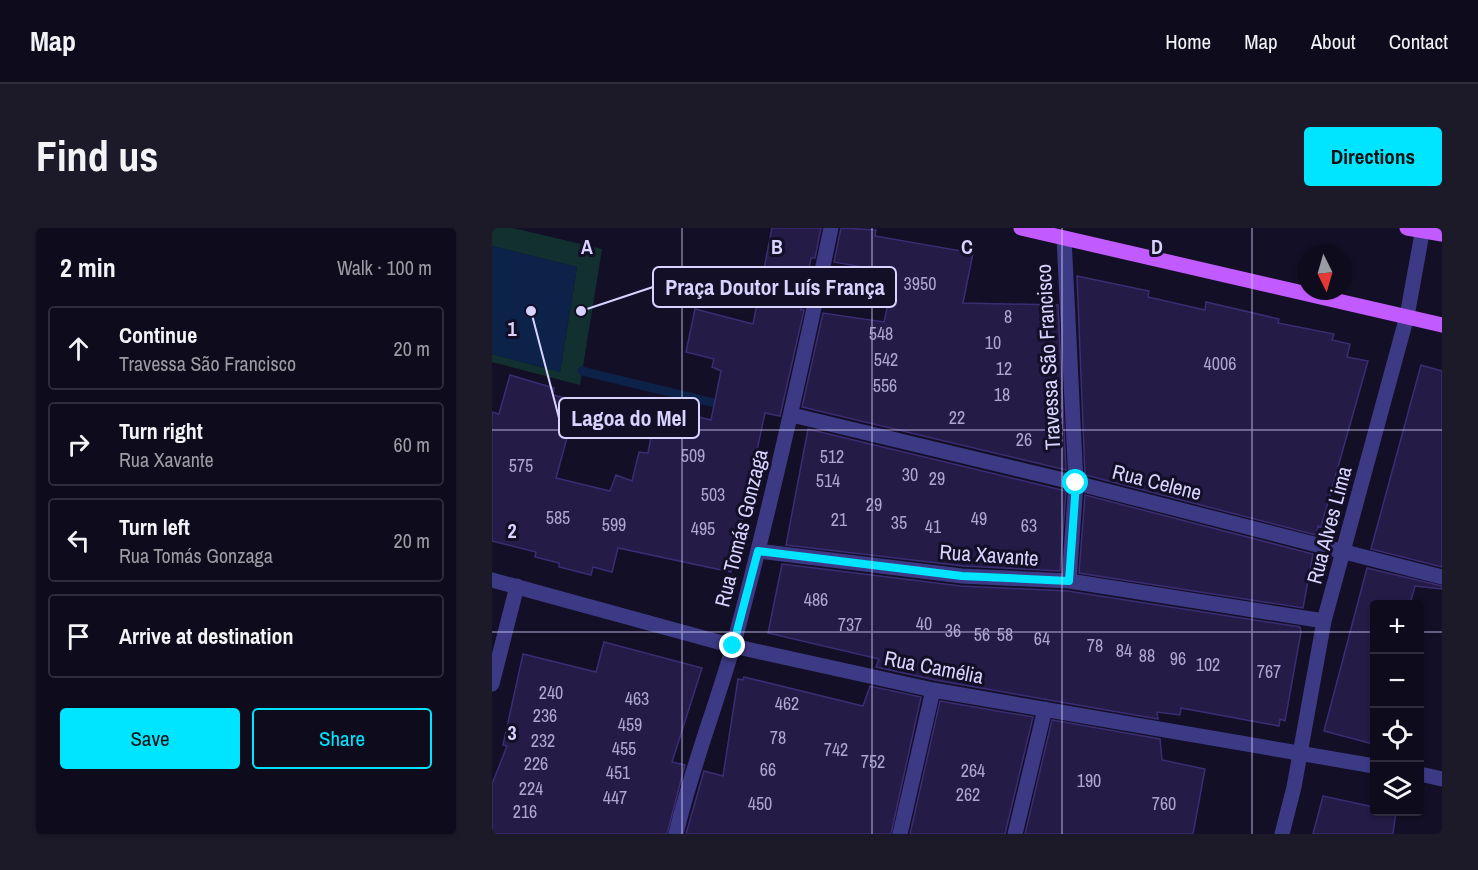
<!DOCTYPE html>
<meta charset="utf-8">
<style>
:root{--surface:#0e0b1c;--page:#1c1929;--text:#f1f3f6;--muted:#9b9ba3;--line:#2e2b3b;--accent:#00e5ff}
body{margin:0;font-family:"Archivo Narrow",sans-serif;background:var(--page);color:var(--text)}
.controls{position:absolute;right:18px;bottom:18px;display:grid;overflow:hidden;border-radius:6px;box-shadow:0 2px 4px #0004}
.controls button{width:54px;height:54px;display:grid;place-items:center;padding:0;border:0;border-bottom:2px solid var(--line);background:var(--surface);color:var(--text);font:30px sans-serif}
.compass{position:absolute;left:806px;top:18px;width:54px;height:54px;border-radius:50%;background:var(--surface);box-shadow:0 2px 4px #0004;rotate:175deg}
.stop{position:absolute;width:18px;height:18px;margin:-14px;border:4px solid #00e5ff;border-radius:50%;background:#fff}
.stop.end{background:#00e5ff;border-color:#fff;box-shadow:0 2px 6px #0008}
.list{margin:0;padding:0;list-style:none}
h2{display:flex;justify-content:space-between;align-items:center;height:78px;margin:0;padding:0 24px;font-size:26px}
h2 small{font-size:20px;font-weight:400;color:var(--muted)}
.list li{display:grid;grid-template-columns:39px 1fr auto;gap:18px;align-items:center;box-sizing:border-box;height:84px;margin:0 12px 12px;padding:0 12px;border:2px solid var(--line);border-radius:6px}
.list b{display:block;font-size:22px;white-space:nowrap}
.list p{margin:0;font-size:20px;white-space:nowrap;color:var(--muted)}
.list em{font-size:20px;font-style:normal;color:var(--muted)}
.actions{display:flex;gap:12px;padding:18px 24px}
.actions a{flex:1;padding:14px 0;border:2px solid var(--accent);border-radius:6px;text-align:center;font-size:21px;color:var(--accent)}
.actions .main{background:var(--accent);color:#111}
.icon{flex:none;width:33px;height:33px;fill:none;stroke:currentColor;stroke-width:2;stroke-linecap:round;stroke-linejoin:round}
.map{position:relative;flex:none;width:950px;height:606px;overflow:hidden;border-radius:6px}
header{display:flex;align-items:center;gap:36px;box-sizing:border-box;height:84px;padding:0 30px;background:var(--surface);border-bottom:2px solid var(--line)}
header strong{font-size:28px}
nav{display:flex;gap:33px;margin-inline-start:auto;font-size:21px}
.intro{display:flex;align-items:center;justify-content:space-between;box-sizing:border-box;height:144px;padding:0 36px}
h1{margin:0;font-size:42px}
.button{padding:15px 27px;border-radius:6px;background:var(--accent);color:#111;font-size:21px;font-weight:700}
main{display:flex;gap:36px;padding:0 36px}
aside{flex:1;background:var(--surface);border-radius:6px;box-shadow:0 2px 4px #0004}
.map>svg:first-child{display:block}
</style>
<header>
<strong>Map</strong>
<nav><a>Home</a><a>Map</a><a>About</a><a>Contact</a></nav>
</header>
<div class="intro"><h1>Find us</h1><a class="button">Directions</a></div>
<main>
<aside>
<h2>2 min<small>Walk · 100 m</small></h2>
<ul class="list">
<li><svg class="icon" aria-label="ahead" viewBox="0 0 24 24"><path d="M12 20V5M6 11l6-6 6 6"/></svg><div><b>Continue</b><p>Travessa São Francisco</p></div><em>20 m</em></li>
<li><svg class="icon" aria-label="right" viewBox="0 0 24 24"><path d="M7 20v-9h11M14 6l5 5-5 5"/></svg><div><b>Turn right</b><p>Rua Xavante</p></div><em>60 m</em></li>
<li><svg class="icon" aria-label="left" viewBox="0 0 24 24"><path d="M17 20v-9H6M10 6l-5 5 5 5"/></svg><div><b>Turn left</b><p>Rua Tomás Gonzaga</p></div><em>20 m</em></li>
<li><svg class="icon" aria-label="arrive" viewBox="0 0 24 24"><path d="M6 21V4h12l-3 4 3 4H6"/></svg><div><b>Arrive at destination</b></div></li>
</ul>
<div class="actions"><a class="main">Save</a><a>Share</a></div>
</aside>
<div class="map">
<svg width="950" height="606" viewBox="0 0 950 606">
<rect width="100%" height="100%" fill="#130f26"/>
<!-- green -->
<path fill="#12302f" d="M0 0H21L110 21 88 157 0 134V126L68 144 85 39 0 18Z"/>
<!-- water -->
<path fill="#0c2248" d="M0 18 85 39 68 144 0 126Z"/>
<g fill="none" stroke-linecap="round" stroke-linejoin="round">
<!-- stream -->
<path stroke="#0c2248" stroke-width="9" d="M90 143 235 178"/>
</g>
<!-- building -->
<path fill="#241b47" stroke="#3b2d73" stroke-width="1.5" d="M280 0H329L323 30H319L309 82H312L288 188 273 185 239 344 126 320 120 344 101 339 99 347 67 339V335L43 329 44 324 0 313V184L7 186 18 147 62 160 61 167 85 173 64 250 118 263 124 247 140 253 147 224 156 225 163 188 192 193 194 186 219 192 229 143 220 139 222 131 194 124 203 81 261 96Z
M349 0 384 2 383 8 481 25 471 75 566 77 574 242 310 179 331 85 392 94 403 45 342 34Z
M585 48 657 63 656 69 713 82 714 74 787 91 786 95 842 106 840 112 858 116 855 129 876 133 829 299 826 298 824 307 593 247Z
M929 137 950 143V339L879 321Z
M316 201 574 263 568 343 471 338 294 317Z
M593 267 821 326 811 380 587 345Z
M290 336 469 358 576 363 808 399 809 404 793 493 788 491 787 498 689 480 688 487 665 484 666 491 443 452 384 439 387 431 276 405Z
M875 340 950 358V361L923 358 918 376H882L881 516 832 503Z
M112 414 210 440 180 534 193 537 175 606H0V556L15 518 11 517 31 426 104 444Z
M252 449 371 478 378 458 429 469 399 606H194L212 543 231 548 246 451 251 452Z
M448 473 541 489 513 606H418Z
M560 492 668 511 670 532 713 541 701 606H533Z
M831 568 882 579V584H904L901 606H821Z"/>
<g fill="none" stroke-linecap="round" stroke-linejoin="round">
<!-- minor -->
<path stroke="#3d3a85" stroke-width="15" d="M572 10 584 255 577 353
M300 187 584 255 950 349
M266 323 470 348 577 353 832 393
M0 352 241 418 441 462 882 538
M0 456 25 358
M928 546 950 551
M184 606C199 541 224 479 242 415 279 278 310 139 339 0
M408 606 441 462
M523 606 553 481
M790 606 802 559 832 393 915 88 931 0"/>
<!-- primary -->
<path stroke="#c25bff" stroke-width="15" d="M529 0 950 97
M915 0 950 6"/>
</g>
<g fill="none" stroke-linecap="round" stroke-linejoin="round">
<!-- route -->
<path stroke="#00e5ff" stroke-width="8" d="M241 418 266 323 470 348 577 353 584 255"/>
</g>
<!-- grid -->
<path fill="none" stroke="#d9d4ff" stroke-width="1.5" stroke-opacity="0.55" d="M190 0V606M380 0V606M570 0V606M760 0V606M0 202H950M0 404H882M928 404H950"/>
<g text-anchor="middle" dominant-baseline="central" stroke-width="6" stroke-linejoin="round" paint-order="stroke">
<!-- number labels -->
<g font-size="18" fill="#aca6d1">
<text x="428" y="55">3950</text>
<text x="516" y="88">8</text>
<text x="389" y="105">548</text>
<text x="501" y="114">10</text>
<text x="394" y="131">542</text>
<text x="728" y="135">4006</text>
<text x="512" y="140">12</text>
<text x="393" y="157">556</text>
<text x="510" y="166">18</text>
<text x="465" y="189">22</text>
<text x="532" y="211">26</text>
<text x="201" y="227">509</text>
<text x="340" y="228">512</text>
<text x="29" y="237">575</text>
<text x="418" y="246">30</text>
<text x="445" y="250">29</text>
<text x="336" y="252">514</text>
<text x="221" y="266">503</text>
<text x="382" y="276">29</text>
<text x="66" y="289">585</text>
<text x="487" y="290">49</text>
<text x="347" y="291">21</text>
<text x="407" y="294">35</text>
<text x="122" y="296">599</text>
<text x="537" y="297">63</text>
<text x="441" y="298">41</text>
<text x="211" y="300">495</text>
<text x="324" y="371">486</text>
<text x="432" y="395">40</text>
<text x="358" y="396">737</text>
<text x="461" y="402">36</text>
<text x="490" y="406">56</text>
<text x="513" y="406">58</text>
<text x="550" y="410">64</text>
<text x="603" y="417">78</text>
<text x="632" y="422">84</text>
<text x="655" y="427">88</text>
<text x="686" y="430">96</text>
<text x="716" y="436">102</text>
<text x="777" y="443">767</text>
<text x="59" y="464">240</text>
<text x="145" y="470">463</text>
<text x="295" y="475">462</text>
<text x="53" y="487">236</text>
<text x="138" y="496">459</text>
<text x="286" y="509">78</text>
<text x="51" y="512">232</text>
<text x="132" y="520">455</text>
<text x="344" y="521">742</text>
<text x="381" y="533">752</text>
<text x="44" y="535">226</text>
<text x="276" y="541">66</text>
<text x="481" y="542">264</text>
<text x="126" y="544">451</text>
<text x="597" y="552">190</text>
<text x="39" y="560">224</text>
<text x="476" y="566">262</text>
<text x="123" y="569">447</text>
<text x="268" y="575">450</text>
<text x="672" y="575">760</text>
<text x="33" y="583">216</text>
</g>
<!-- street labels -->
<g font-size="21" fill="#d9d4ff" stroke="#130f26">
<text transform="translate(556 129) rotate(-93)">Travessa São Francisco</text>
<text transform="translate(665 254) rotate(14)">Rua Celene</text>
<text transform="translate(837 297) rotate(-75)">Rua Alves Lima</text>
<text transform="translate(249 300) rotate(-76)">Rua Tomás Gonzaga</text>
<text transform="translate(497 327) rotate(4)">Rua Xavante</text>
<text transform="translate(442 439) rotate(11)">Rua Camélia</text>
</g>
</g>
<g font-size="20" text-anchor="middle" font-weight="bold" fill="#d9d4ff" stroke="#130f26" stroke-width="6" stroke-linejoin="round" paint-order="stroke">
<text x="95" y="26">A</text>
<text x="285" y="26">B</text>
<text x="475" y="26">C</text>
<text x="665" y="26">D</text>
<text x="20" y="108">1</text>
<text x="20" y="310">2</text>
<text x="20" y="512">3</text>
</g>
<!-- callouts -->
<path fill="none" stroke="#d9d4ff" stroke-width="2" d="M89 83L161 59M39 83L67 190"/>
<g fill="#d9d4ff" stroke="#130f26" stroke-width="2">
<circle cx="89" cy="83" r="6"/>
<circle cx="39" cy="83" r="6"/>
</g>
<g fill="#130f26" stroke="#d9d4ff" stroke-width="2">
<rect x="161" y="39" width="243" height="40" rx="6"/>
<rect x="67" y="170" width="140" height="40" rx="6"/>
</g>
<g font-size="22" text-anchor="middle" font-weight="bold" fill="#d9d4ff">
<text x="283" y="67">Praça Doutor Luís França</text>
<text x="137" y="198">Lagoa do Mel</text>
</g>
</svg>
<div class="controls">
<button>+</button>
<button>−</button>
<button><svg class="icon" aria-label="locate" viewBox="0 0 24 24"><circle cx="12" cy="12" r="6"/><path d="M12 2v4M12 18v4M2 12h4M18 12h4"/></svg></button>
<button><svg class="icon" aria-label="layers" viewBox="0 0 24 24"><path d="M12 4l9 5-9 5-9-5zM3 14l9 5 9-5"/></svg></button>
</div>
<svg class="compass" viewBox="-18 -18 36 36"><path d="M0-13l5 13h-10z" fill="#e53935"/><path d="M0 13l5-13h-10z" fill="#9b9ba3"/></svg>
<div class="stop" style="left:584px;top:255px"></div>
<div class="stop end" style="left:241px;top:418px"></div>
</div>
</main>
